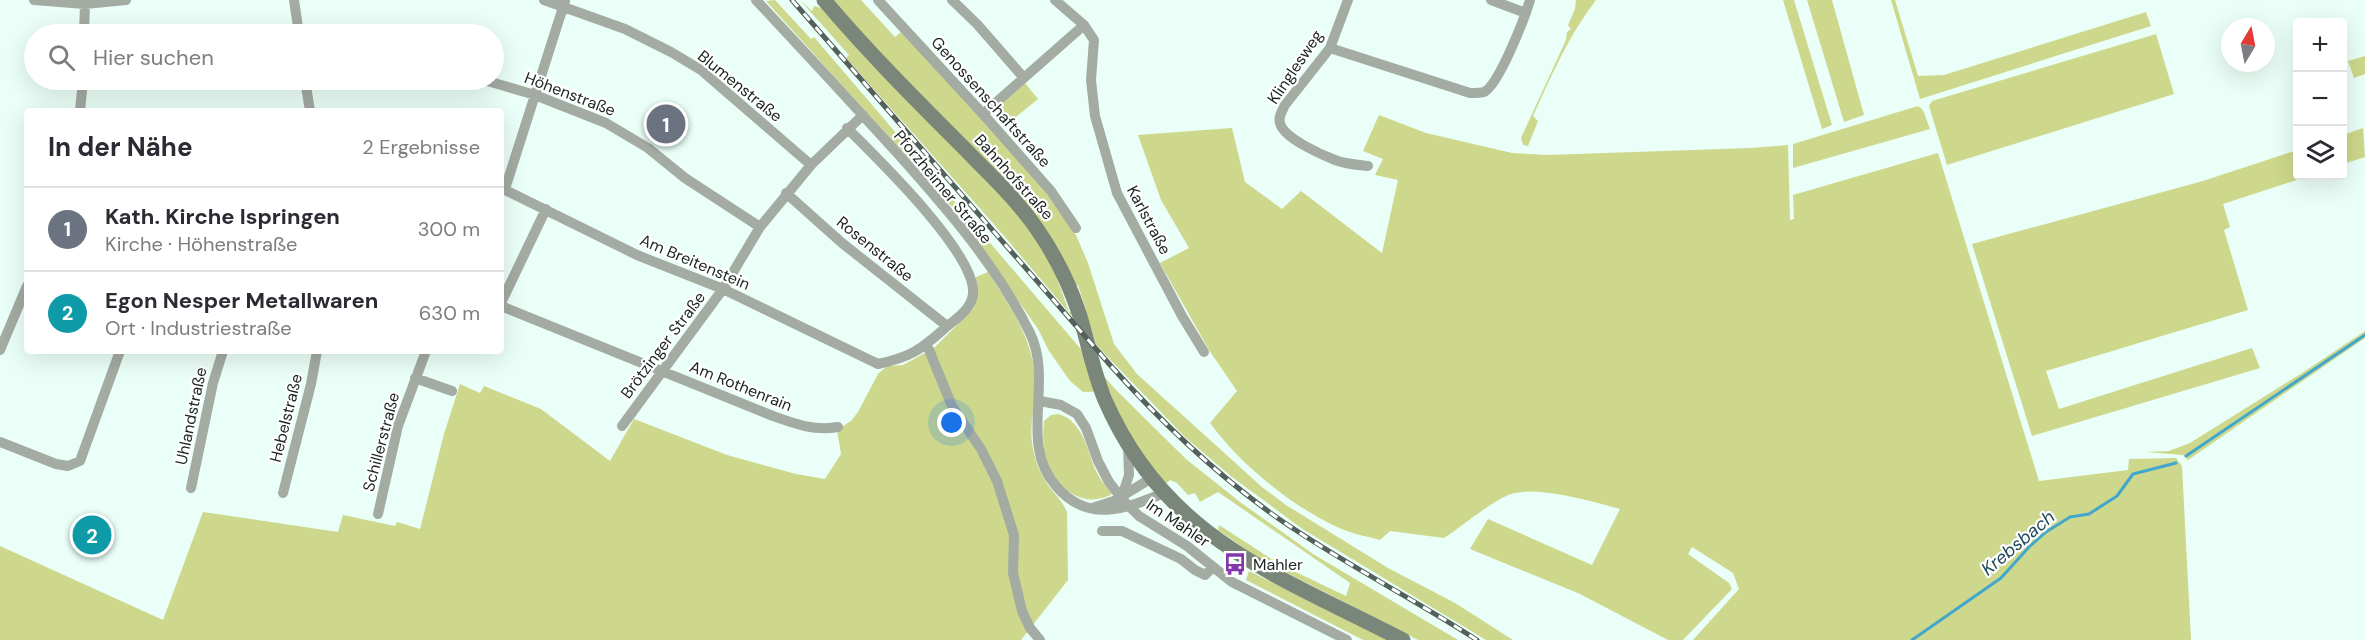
<!DOCTYPE html>
<html lang="de">
<meta charset="utf-8">
<style>
:root{--surface:#fff;--page:#f2f2f3;--text:#2b2b33;--muted:#7c7c81;--line:#e1e1e2;--accent:#111827}
body{margin:0;font-family:"DM Sans",sans-serif;background:var(--page);color:var(--text)}
.controls{position:absolute;right:18px;top:18px;display:grid;overflow:hidden;border-radius:6px;box-shadow:0 6px 24px #0002}
.controls button{width:54px;height:54px;display:grid;place-items:center;padding:0;border:0;border-bottom:2px solid var(--line);background:var(--surface);color:var(--text);font:30px sans-serif}
.compass{position:absolute;left:2221px;top:18px;width:54px;height:54px;border-radius:50%;background:var(--surface);box-shadow:0 6px 24px #0002;rotate:10deg}
.you{position:absolute;left:952px;top:423px;width:21px;height:21px;margin:-15px;border:4px solid #fff;border-radius:50%;background:#1a73e8;box-shadow:0 0 0 9px #1a73e833}
.badge{display:grid;place-items:center;width:39px;height:39px;border-radius:50%;background:var(--accent);color:#fff;font-size:20px;font-weight:700}
.pin{position:absolute;translate:-50% -50%;border:3px solid #fff;box-shadow:0 2px 6px #0006}
.list{margin:0;padding:0;list-style:none}
h2{display:flex;justify-content:space-between;align-items:center;height:78px;margin:0;padding:0 24px;font-size:26px}
h2 small{font-size:20px;font-weight:400;color:var(--muted)}
.list li{display:grid;grid-template-columns:39px 1fr auto;gap:18px;align-items:center;box-sizing:border-box;height:84px;padding:0 24px;border-top:2px solid var(--line)}
.list b{display:block;font-size:22px;white-space:nowrap}
.list p{margin:0;font-size:20px;white-space:nowrap;color:var(--muted)}
.list em{font-size:20px;font-style:normal;color:var(--muted)}
.icon{flex:none;width:33px;height:33px;fill:none;stroke:currentColor;stroke-width:2;stroke-linecap:round;stroke-linejoin:round}
.map{position:relative;flex:none;width:2365px;height:640px;overflow:hidden}
.search{position:absolute;background:var(--surface);box-shadow:0 6px 24px #0002;left:24px;top:24px;width:480px;height:66px;display:flex;align-items:center;gap:15px;box-sizing:border-box;padding:0 21px;border-radius:33px;color:var(--muted);font-size:22px}
.panel{position:absolute;background:var(--surface);box-shadow:0 6px 24px #0002;left:24px;top:108px;width:480px;height:246px;border-radius:6px}
.map>svg:first-child{display:block}
</style>
<div class="map">
<svg width="2365" height="640" viewBox="0 0 2365 640">
<rect width="100%" height="100%" fill="#eafff7"/>
<!-- green -->
<path fill="#cdd88c" d="M775 0 811 39 814 37 1115 389 1186 459 1240 502 1313 554 1458 640H1418L1281 570 1279 564 1346 596 1350 583 1218 492 1200 502 1195 493 1188 495 1177 483 1170 480 1167 483C1142 463 1121 422 1110 391L1083 392 1070 381 1049 351 1038 329 954 209 766 1Z
M800 0 812 11 814 6 822 8 1023 218 1050 259 1069 312 1086 310 1078 285 1075 286 1065 264 923 101 831 0H861L895 37 901 32 975 110 1043 188 1076 235 1088 263 1114 344 1137 374 1262 487 1286 505 1388 568 1455 603 1513 640H1486L1301 528 1232 477 1185 437 1100 349 992 222 846 58 849 55Z
M1576 0H1596C1569 35 1551 76 1533 116L1538 121 1528 146 1523 145 1521 138 1566 40 1567 32 1571 29 1568 25 1575 9Z
M1783 0H1794L1832 125 1822 129Z
M1807 0H1832L1864 115 1844 122Z
M1891 0H1895L1918 76 1944 75 2146 12 2151 26 1920 99Z
M2156 34 2174 94 1947 165 1929 106 1932 101Z
M2365 56V74L2354 78 2348 61Z
M1025 83 1038 99 1005 126 994 111Z
M1918 106 1923 110 1930 129 1793 168V144Z
M1379 115 1426 133 1512 153 1548 155 1750 148 1788 145 1790 220 1794 219 1793 195 1938 153 2039 481 2128 470 2129 459 2176 458 2182 466 2191 640H1693L1739 589 1733 573 1692 547 1688 554 1729 583 1732 589 1683 640H1668L1580 594 1470 549 1488 519 1592 565 1620 509C1593 502 1531 483 1506 496 1484 507 1464 525 1444 538L1390 531 1380 540C1365 536 1349 533 1335 526 1289 504 1240 464 1210 423L1237 391 1209 350 1160 263 1189 248 1161 200 1138 135 1232 128 1245 182 1282 209 1301 191 1382 253 1398 180 1375 175 1383 159 1363 151Z
M2363 128 2365 157 2343 164V135Z
M2297 150 2298 176H2309L2223 204 2230 227 2224 230 2248 310 2046 371 2059 409 2252 348 2260 368 2032 436 1972 244 2203 181Z
M988 272C1011 308 1037 344 1035 389 1034 411 1028 431 1034 453 1036 463 1040 473 1046 482 1053 493 1062 500 1067 512L1068 580 1021 640H0V546L163 620 203 512 338 532 343 515 395 526 397 522 420 529 444 434 460 384 480 393 484 386 541 409 610 461 634 419 727 455 796 474 825 479 841 454 837 430 851 421 858 412 878 374 887 366 903 365 934 348 974 308 977 290 976 277Z
M2365 331V338L2188 460 2183 455 2146 452 2169 451 2190 443 2302 373Z
M1059 414C1083 422 1087 449 1095 469 1099 478 1106 486 1112 494 1080 512 1049 482 1044 450 1043 440 1043 431 1044 421L1051 415Z
M1219 525 1273 560 1272 565 1257 557 1218 530Z
M1249 571 1389 640H1363L1246 580Z"/>
<g fill="none" stroke-linecap="round" stroke-linejoin="round">
<!-- stream -->
<path stroke="#43a6cd" stroke-width="3" d="M2186 456 2365 335
M1912 640 2001 578 2029 547 2046 532 2070 517 2089 514 2117 496 2133 474 2176 463"/>
<!-- street -->
<path stroke="#a4aba3" stroke-width="10" d="M34 0 85 4 126 0
M294 0 299 34
M544 0 625 29 671 52 701 70 811 165
M756 0C804 51 851 102 898 154 947 209 997 266 1030 333 1054 382 1018 443 1056 486 1088 524 1125 509 1164 493
M878 0 983 114 1051 191 1076 228
M952 0 977 24 1024 78
M1055 0 1084 25 1094 40 1091 80 1095 116 1117 193 1182 316 1204 352
M1348 0 1330 48 1285 105C1282 111 1278 117 1280 123 1283 138 1322 155 1335 160 1345 164 1358 165 1368 166
M1491 0 1526 13
M84 34 85 4
M1330 48 1470 93C1474 93 1481 93 1484 92 1499 85 1525 17 1530 0
M305 80 310 111
M484 80 535 95 606 123 648 148 685 178 760 227
M80 111 83 80
M983 114 1084 25
M501 188 637 255 723 289 878 364C910 357 921 350 945 328 957 318 975 307 973 289 969 247 878 159 847 128
M505 189 565 1
M786 193 842 243 947 326
M501 303 546 209
M501 306 773 416C795 424 814 431 838 427
M927 345 952 406 981 449 997 481 1014 535 1013 573 1022 611 1030 628 1040 640
M0 350 27 286
M415 378 452 391
M1040 401 1061 405 1077 414 1086 428 1098 461 1109 482 1123 500 1139 516 1187 546 1232 582 1347 640
M622 426 723 289 760 227 811 165 863 115
M0 442 56 464 68 466 80 461 120 351
M191 488 213 383 223 351
M283 493 311 384 317 351
M1122 496 1129 475 1128 445
M1092 508 1114 501 1150 479
M378 514 398 426 426 351
M1102 531H1122L1181 559 1195 570 1205 575 1213 567"/>
<!-- secondary -->
<path stroke="#7b867a" stroke-width="15" d="M824 0C867 51 914 98 961 145 987 172 1015 197 1037 229 1055 255 1069 283 1079 313 1088 342 1093 372 1105 400 1165 539 1278 575 1403 640"/>
<!-- rail casing -->
<g stroke="#53605b" stroke-width="5">
<path id="rail" d="M792 0 1111 366C1162 423 1217 475 1279 519 1343 563 1412 598 1477 640"/>
</g>
<!-- rail -->
<use href="#rail" stroke="#fff" stroke-width="3" stroke-dasharray="9" stroke-linecap="butt"/>
</g>
<!-- icons -->
<defs>
<g id="bus-bare" transform="scale(1.8)"><path d="M-5-6H5V4H4V6H2V4H-2V6H-4V4H-5ZM-3.5-4V0h7V-4ZM-3.5 1.2v1.5H-2V1.2ZM2 1.2v1.5H3.5V1.2Z" fill="#8238aa" stroke="#fff" stroke-width="2.5" paint-order="stroke"/></g>
</defs>
<g fill-rule="evenodd">
<use href="#bus-bare" x="1235" y="564"/>
</g>
<g text-anchor="middle" dominant-baseline="central" stroke-width="4.5" stroke-linejoin="round" paint-order="stroke">
<!-- street labels -->
<g font-size="16" fill="#1b2521" stroke="#fff">
<text transform="translate(1295 67) rotate(-56)">Klinglesweg</text>
<text transform="translate(740 86) rotate(39)">Blumenstraße</text>
<text transform="translate(570 94) rotate(21)">Höhenstraße</text>
<text transform="translate(991 102) rotate(48)">Genossenschaftstraße</text>
<text transform="translate(1014 177) rotate(48)">Bahnhofstraße</text>
<text transform="translate(943 187) rotate(50)">Pforzheimer Straße</text>
<text transform="translate(1149 220) rotate(62)">Karlstraße</text>
<text transform="translate(875 249) rotate(39)">Rosenstraße</text>
<text transform="translate(695 262) rotate(23)">Am Breitenstein</text>
<text transform="translate(663 345) rotate(-53)">Brötzinger Straße</text>
<text transform="translate(741 386) rotate(22)">Am Rothenrain</text>
<text transform="translate(191 416) rotate(-78)">Uhlandstraße</text>
<text transform="translate(286 418) rotate(-76)">Hebelstraße</text>
<text transform="translate(381 442) rotate(-75)">Schillerstraße</text>
<text transform="translate(1178 523) rotate(34)">Im Mahler</text>
</g>
<!-- poi labels -->
<g font-size="16" fill="#1b2521" stroke="#fff" text-anchor="start">
<text x="1253" y="564">Mahler</text>
</g>
<!-- water labels -->
<g font-size="18" font-style="italic" fill="#1e4859" stroke="#fff">
<text transform="translate(2018 543) rotate(-40)">Krebsbach</text>
</g>
</g>
</svg>
<div class="controls">
<button>+</button>
<button>−</button>
<button><svg class="icon" aria-label="layers" viewBox="0 0 24 24"><path d="M12 4l9 5-9 5-9-5zM3 14l9 5 9-5"/></svg></button>
</div>
<svg class="compass" viewBox="-18 -18 36 36"><path d="M0-13l5 13h-10z" fill="#e53935"/><path d="M0 13l5-13h-10z" fill="#7c7c81"/></svg>
<div class="you"></div>
<div class="pin badge" style="left:666px;top:124px;background:#6b7280">1</div>
<div class="pin badge" style="left:92px;top:535px;background:#0f9aa8">2</div>
<div class="search"><svg class="icon" aria-label="search" viewBox="0 0 24 24"><circle cx="10" cy="10" r="6"/><path d="M15 15l6 6"/></svg>Hier suchen</div>
<section class="panel">
<h2>In der Nähe<small>2 Ergebnisse</small></h2>
<ul class="list">
<li><span class="badge" style="background:#6b7280">1</span><div><b>Kath. Kirche Ispringen</b><p>Kirche · Höhenstraße</p></div><em>300 m</em></li>
<li><span class="badge" style="background:#0f9aa8">2</span><div><b>Egon Nesper Metallwaren</b><p>Ort · Industriestraße</p></div><em>630 m</em></li>
</ul>
</section>
</div>
